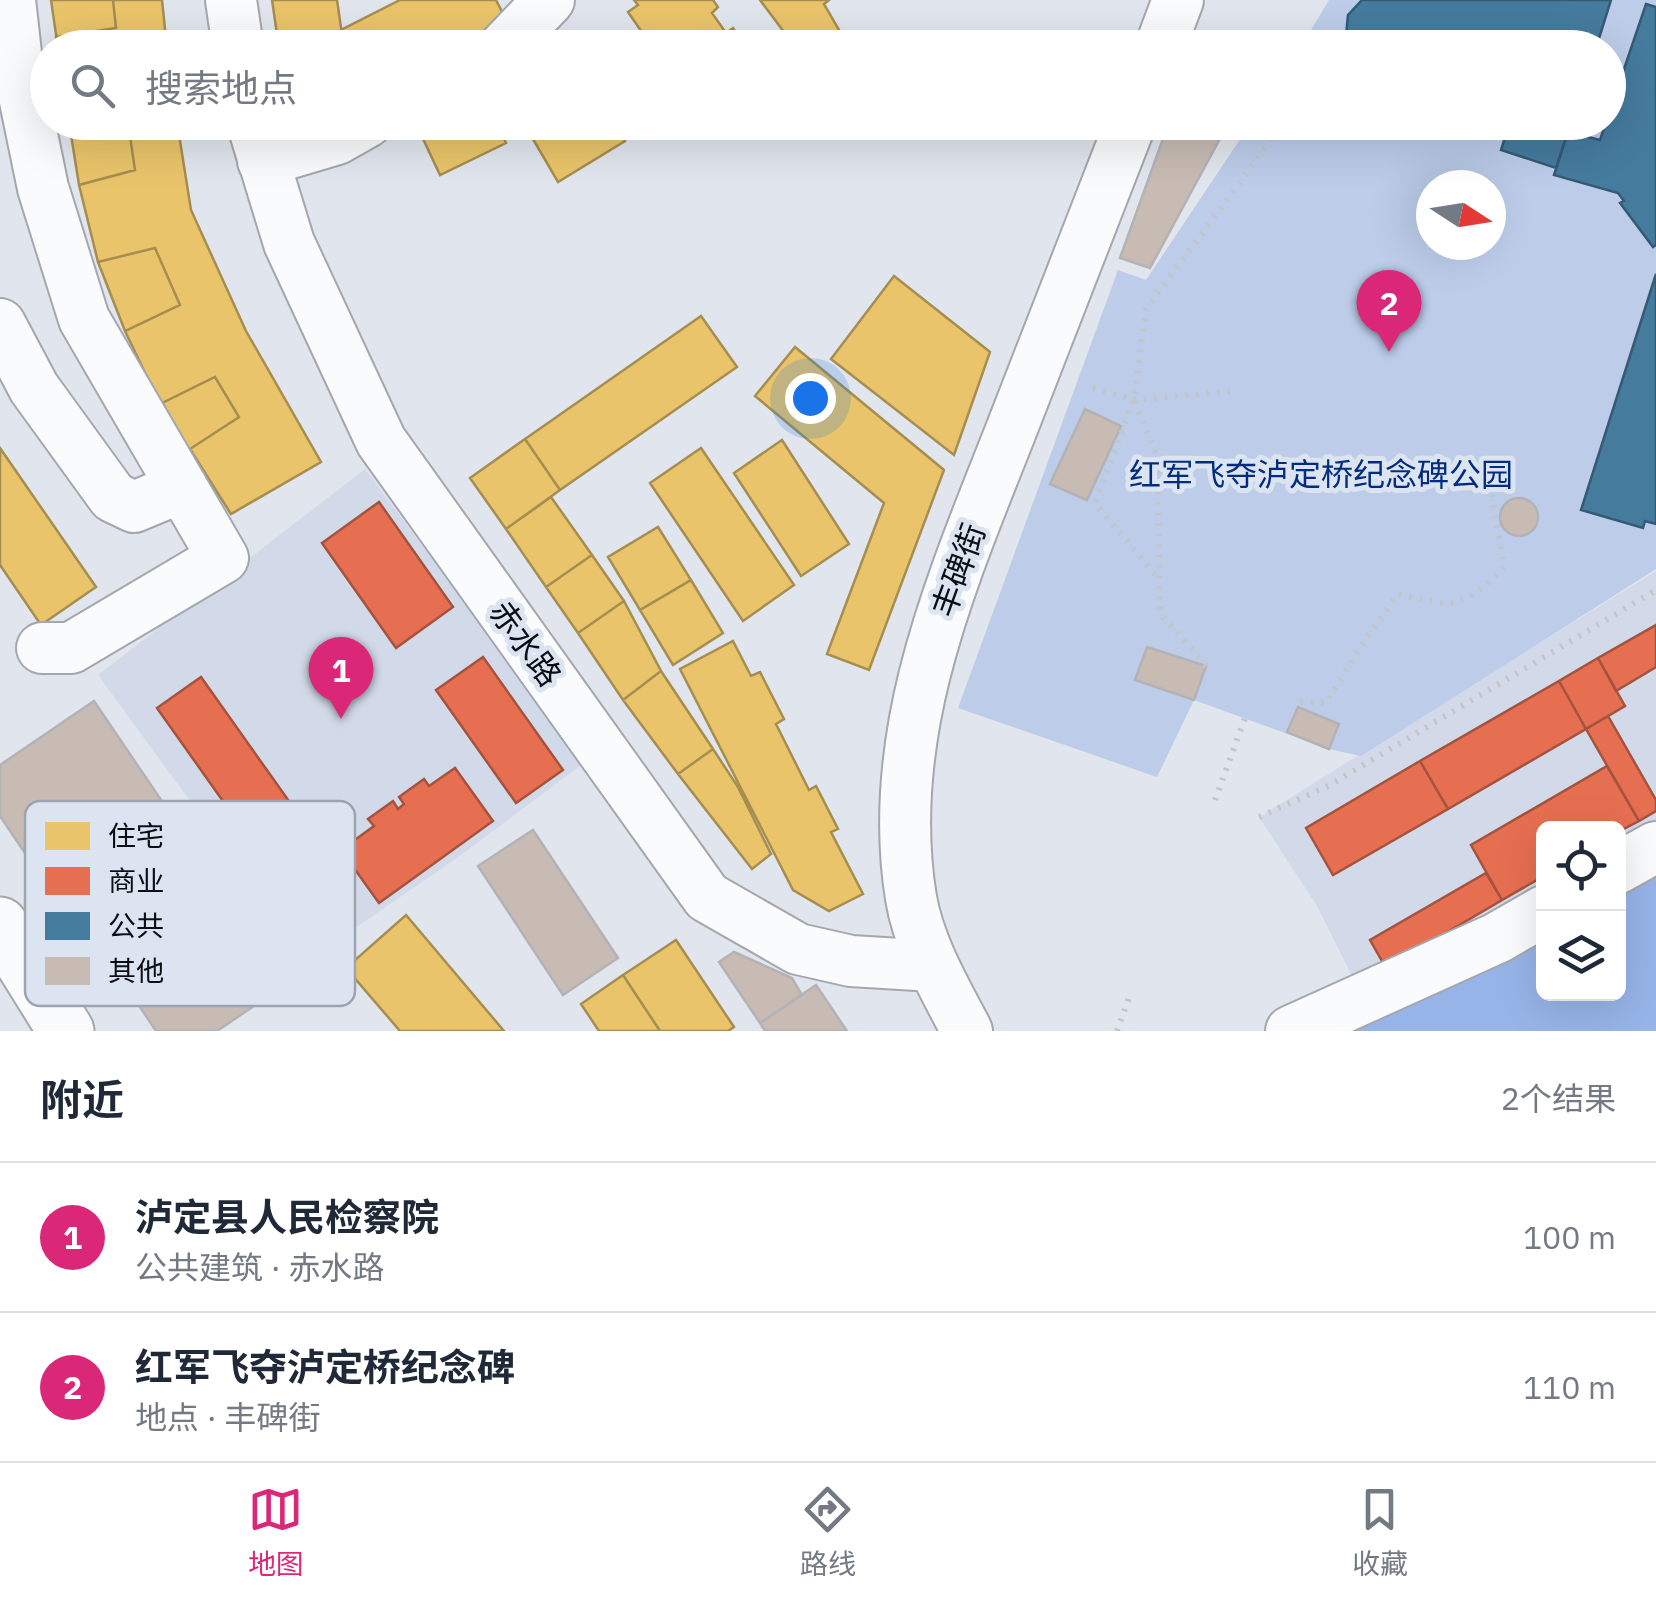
<!DOCTYPE html>
<html lang="zh">
<meta charset="utf-8">
<style>
:root{--surface:#fff;--page:#f2f2f3;--text:#1f2937;--muted:#747a83;--line:#e0e1e3;--accent:#db2777}
body{margin:0;font-family:"IBM Plex Sans","Noto Sans SC",sans-serif;background:var(--page);color:var(--text)}
.controls{position:absolute;right:30px;bottom:30px;display:grid;overflow:hidden;border-radius:15px;box-shadow:0 10px 40px #0002}
.controls button{width:90px;height:90px;display:grid;place-items:center;padding:0;border:0;border-bottom:2px solid var(--line);background:var(--surface);color:var(--text);font:50px sans-serif}
.compass{position:absolute;left:1416px;top:170px;width:90px;height:90px;border-radius:50%;background:var(--surface);box-shadow:0 10px 40px #0002;rotate:102deg}
.you{position:absolute;left:810px;top:398px;width:35px;height:35px;margin:-25px;border:8px solid #fff;border-radius:50%;background:#1a73e8;box-shadow:0 0 0 15px #1a73e833}
.badge{display:grid;place-items:center;width:65px;height:65px;border-radius:50%;background:var(--accent);color:#fff;font-size:32px;font-weight:700}
.pin{position:absolute;translate:-50% -82px;filter:drop-shadow(0 2px 5px #0008)}
.pin::after{content:'';position:absolute;top:52px;width:35px;height:30px;background:inherit;clip-path:polygon(0 0,100% 0,50% 100%)}
.list{margin:0;padding:0;list-style:none}
h2{display:flex;justify-content:space-between;align-items:center;height:130px;margin:0;padding:0 40px;font-size:42px}
h2 small{font-size:32px;font-weight:400;color:var(--muted)}
.list li{display:grid;grid-template-columns:65px 1fr auto;gap:30px;align-items:center;box-sizing:border-box;height:150px;padding:0 40px;border-top:2px solid var(--line)}
.list b{display:block;font-size:38px;white-space:nowrap}
.list p{margin:0;font-size:32px;white-space:nowrap;color:var(--muted)}
.list em{font-size:32px;font-style:normal;color:var(--muted)}
.icon{flex:none;width:55px;height:55px;fill:none;stroke:currentColor;stroke-width:2;stroke-linecap:round;stroke-linejoin:round}
.map{position:relative;flex:none;width:1656px;height:1031px;overflow:hidden}
.search{position:absolute;background:var(--surface);box-shadow:0 10px 40px #0002;left:30px;right:30px;top:30px;height:110px;display:flex;align-items:center;gap:25px;box-sizing:border-box;padding:0 35px;border-radius:55px;color:var(--muted);font-size:38px}
.sheet{height:430px;background:var(--surface)}
nav{display:flex;justify-content:space-around;align-items:center;box-sizing:border-box;height:140px;border-top:2px solid var(--line);background:var(--surface);font-size:28px;color:var(--muted)}
nav a{display:grid;justify-items:center;gap:5px}
nav .on{color:var(--accent)}
.map>svg:first-child{display:block}
</style>
<div class="map">
<svg width="1656" height="1031" viewBox="0 0 1656 1031">
<rect width="100%" height="100%" fill="#e1e5ed"/>
<!-- built -->
<path fill="#d2dae9" d="M365 469 584 763 457 858 307 961 98 675Z
M1656 571V862L1619 882 1618 828H1544L1543 924 1373 1018 1317 906 1259 817Z"/>
<!-- green -->
<path fill="#bccce9" fill-rule="evenodd" d="M1329 0H1656V569L1361 756 1329 749 1194 700 1157 777 958 708 1118 270 1146 280 1251 123 1608 122V48L1301 47ZM1431 185H1491V245H1431Z"/>
<!-- water -->
<path fill="#97b4e8" d="M1656 859V1031H1341L1543 921 1544 994H1618L1619 880Z"/>
<!-- homes -->
<path fill="#e9c46a" stroke="#a68d50" stroke-width="2.5" d="M51 0H162L167 48H58Z
M113 0H162L167 48H58L56 37 116 28Z
M272 0H337L344 48H279Z
M400 0H496L512 31 479 48H344L341 30Z
M634 0H713L718 7 712 13 726 33 733 28 747 48H668L664 42 653 48 628 12 638 5Z
M760 0H829L824 4 839 30 816 48H796Z
M562 35 570 48H541Z
M69 122H177L191 210 246 331 321 462 231 514 160 404 125 331 98 262 79 185Z
M128 122H177L191 210 246 331 321 462 231 514 190 449 239 417 215 377 160 404 125 331 180 305 155 248 98 262 79 185 135 170Z
M429 122H496L506 143 440 175 418 128Z
M523 122H614L625 141 558 182Z
M894 276 990 352 954 455 831 359Z
M701 316 737 367 560 490 525 439Z
M795 347 944 470 869 670 827 654 884 503 755 396Z
M525 439 560 490 506 529 470 478Z
M782 440 849 544 801 576 734 473Z
M0 448 96 587 41 625 0 565Z
M701 448 794 585 743 621 650 483Z
M551 497 592 555 546 587 506 529Z
M658 527 691 580 640 610 608 557Z
M592 555 624 601 578 633 546 587Z
M691 580 723 633 673 665 640 610Z
M624 601 661 671 623 700 578 633Z
M733 641 751 676 760 672 784 719 776 724 809 790 816 786 838 829 831 832 863 894 829 911 793 890 680 669Z
M661 671 713 749 678 774 623 700Z
M713 749 738 787 771 854 752 869 678 774Z
M406 915 504 1031H400L346 968Z
M676 940 734 1027 728 1031H660L623 975Z
M623 975 660 1031H599L581 1004Z"/>
<!-- shops -->
<path fill="#e76f51" stroke="#a5523e" stroke-width="2.5" d="M379 502 453 607 396 648 322 543Z
M1656 625V667L1616 691 1598 658Z
M483 657 563 770 516 803 436 690Z
M1598 658 1625 706 1586 729 1559 681Z
M201 677 354 893 310 924 157 708Z
M1559 681 1586 729 1448 809 1420 761Z
M1608 716 1656 800V811L1639 821 1586 729Z
M1420 761 1448 809 1333 875 1306 828Z
M1607 766 1639 821 1618 832V828H1544V876L1502 900 1471 845Z
M455 768 493 821 379 903 341 850 374 826 368 819 393 801 398 809 404 804 399 797 424 779 429 786Z
M1486 873 1502 900 1386 968 1370 940Z"/>
<!-- public -->
<path fill="#457b9d" stroke="#345a74" stroke-width="2.5" d="M1362 0H1611L1596 48H1352L1346 35 1348 15Z
M1646 4 1656 7V245L1653 247 1620 203 1624 201 1618 193 1554 175 1568 132 1600 140Z
M1510 122H1571L1556 168 1501 150Z
M1656 274V524L1645 521 1643 528 1581 510Z"/>
<!-- building -->
<path fill="#c7bbb3" stroke="#b3b2b4" stroke-width="2.5" d="M1169 122H1229L1150 268 1120 258Z
M1085 409 1121 426 1087 500 1050 484Z
M1500 517a19 19 0 1 1 38 0a19 19 0 1 1-38 0Z
M1147 647 1206 666 1194 700 1135 680Z
M94 701 178 825 60 905 0 816V765Z
M1298 707 1339 724 1329 749 1287 732Z
M533 830 618 958 563 995 478 866Z
M235 924 279 989 217 1031H156L132 995Z
M734 952 792 978 802 995 760 1023 719 962Z
M816 985 847 1031H765L760 1023Z"/>
<g fill="none" stroke-linecap="round" stroke-linejoin="round">
<!-- minor casing -->
<g stroke="#a4a7ad" stroke-width="54">
<path id="minor" d="M10 0 17 62 43 188 84 319 223 558 71 648H42
M231 0 238 48
M503 48 549 0
M1160 48 1178 0
M252 122 289 243 381 441 707 897 798 949 851 961 933 966
M263 161 337 139 367 122
M0 324 34 388 113 497 134 507 182 487
M1618 868 1656 847
M967 1031C945 989 919 945 911 898 884 732 953 578 1012 428 1052 326 1091 224 1131 122
M1291 1031 1497 938 1544 911"/>
</g>
<!-- major casing -->
<g stroke="#a4a7ad" stroke-width="59">
<path id="major" d="M0 925 66 1031"/>
</g>
<!-- path -->
<path stroke="#c4c5c8" stroke-width="6" stroke-dasharray="2.5 8" stroke-linecap="butt" d="M1093 388 1134 400 1234 391
M1133 401 1095 503 1157 577
M1206 666 1160 613 1157 455 1134 400 1146 309 1277 132 1298 122
M1300 702 1326 703 1359 648 1398 594C1455 607 1461 610 1504 567L1488 473
M1215 800 1245 718
M1259 817 1330 785 1656 590
M1117 1031 1130 995"/>
<!-- minor -->
<use href="#minor" stroke="#fafbfc" stroke-width="50"/>
<!-- major -->
<use href="#major" stroke="#fafbfc" stroke-width="55"/>
</g>
<g text-anchor="middle" dominant-baseline="central" stroke-width="10" stroke-linejoin="round" paint-order="stroke">
<!-- park labels -->
<g font-size="32" fill="#022c7d" stroke="#dce4f2">
<text x="1321" y="474">红军飞夺泸定桥纪念碑公园</text>
</g>
<!-- street labels -->
<g font-size="32" fill="#0b0e13" stroke="#dce4f2">
<text transform="translate(958 570) rotate(-70)">丰碑街</text>
<text transform="translate(526 643) rotate(54)">赤水路</text>
</g>
</g>
<!-- legend -->
<rect x="25" y="801" width="330" height="205" rx="15" fill="#dce4f2" stroke="#9da4af" stroke-width="2.5"/>
<rect x="45" y="822" width="45" height="28" fill="#e9c46a"/>
<rect x="45" y="867" width="45" height="28" fill="#e76f51"/>
<rect x="45" y="912" width="45" height="28" fill="#457b9d"/>
<rect x="45" y="957" width="45" height="28" fill="#c7bbb3"/>
<g font-size="28" fill="#0b0e13">
<text x="108" y="846">住宅</text>
<text x="108" y="891">商业</text>
<text x="108" y="936">公共</text>
<text x="108" y="981">其他</text>
</g>
</svg>
<div class="controls">
<button><svg class="icon" aria-label="locate" viewBox="0 0 24 24"><circle cx="12" cy="12" r="6"/><path d="M12 2v4M12 18v4M2 12h4M18 12h4"/></svg></button>
<button><svg class="icon" aria-label="layers" viewBox="0 0 24 24"><path d="M12 4l9 5-9 5-9-5zM3 14l9 5 9-5"/></svg></button>
</div>
<svg class="compass" viewBox="-18 -18 36 36"><path d="M0-13l5 13h-10z" fill="#e53935"/><path d="M0 13l5-13h-10z" fill="#747a83"/></svg>
<div class="you"></div>
<div class="pin badge" style="left:341px;top:719px">1</div>
<div class="pin badge" style="left:1389px;top:352px">2</div>
<div class="search"><svg class="icon" aria-label="search" viewBox="0 0 24 24"><circle cx="10" cy="10" r="6"/><path d="M15 15l6 6"/></svg>搜索地点</div>
</div>
<section class="sheet">
<h2>附近<small>2个结果</small></h2>
<ul class="list">
<li><span class="badge">1</span><div><b>泸定县人民检察院</b><p>公共建筑 · 赤水路</p></div><em>100 m</em></li>
<li><span class="badge">2</span><div><b>红军飞夺泸定桥纪念碑</b><p>地点 · 丰碑街</p></div><em>110 m</em></li>
</ul>
</section>
<nav>
<a class="on"><svg class="icon" aria-label="map" viewBox="0 0 24 24"><path d="M3 6l6-2 6 2 6-2v14l-6 2-6-2-6 2zM9 4v14M15 6v14"/></svg>地图</a>
<a><svg class="icon" aria-label="directions" viewBox="0 0 24 24"><path d="M12 3l9 9-9 9-9-9zM9 14v-3h6M13 9l2 2-2 2"/></svg>路线</a>
<a><svg class="icon" aria-label="saved" viewBox="0 0 24 24"><path d="M7 4h10v16l-5-4-5 4z"/></svg>收藏</a>
</nav>
